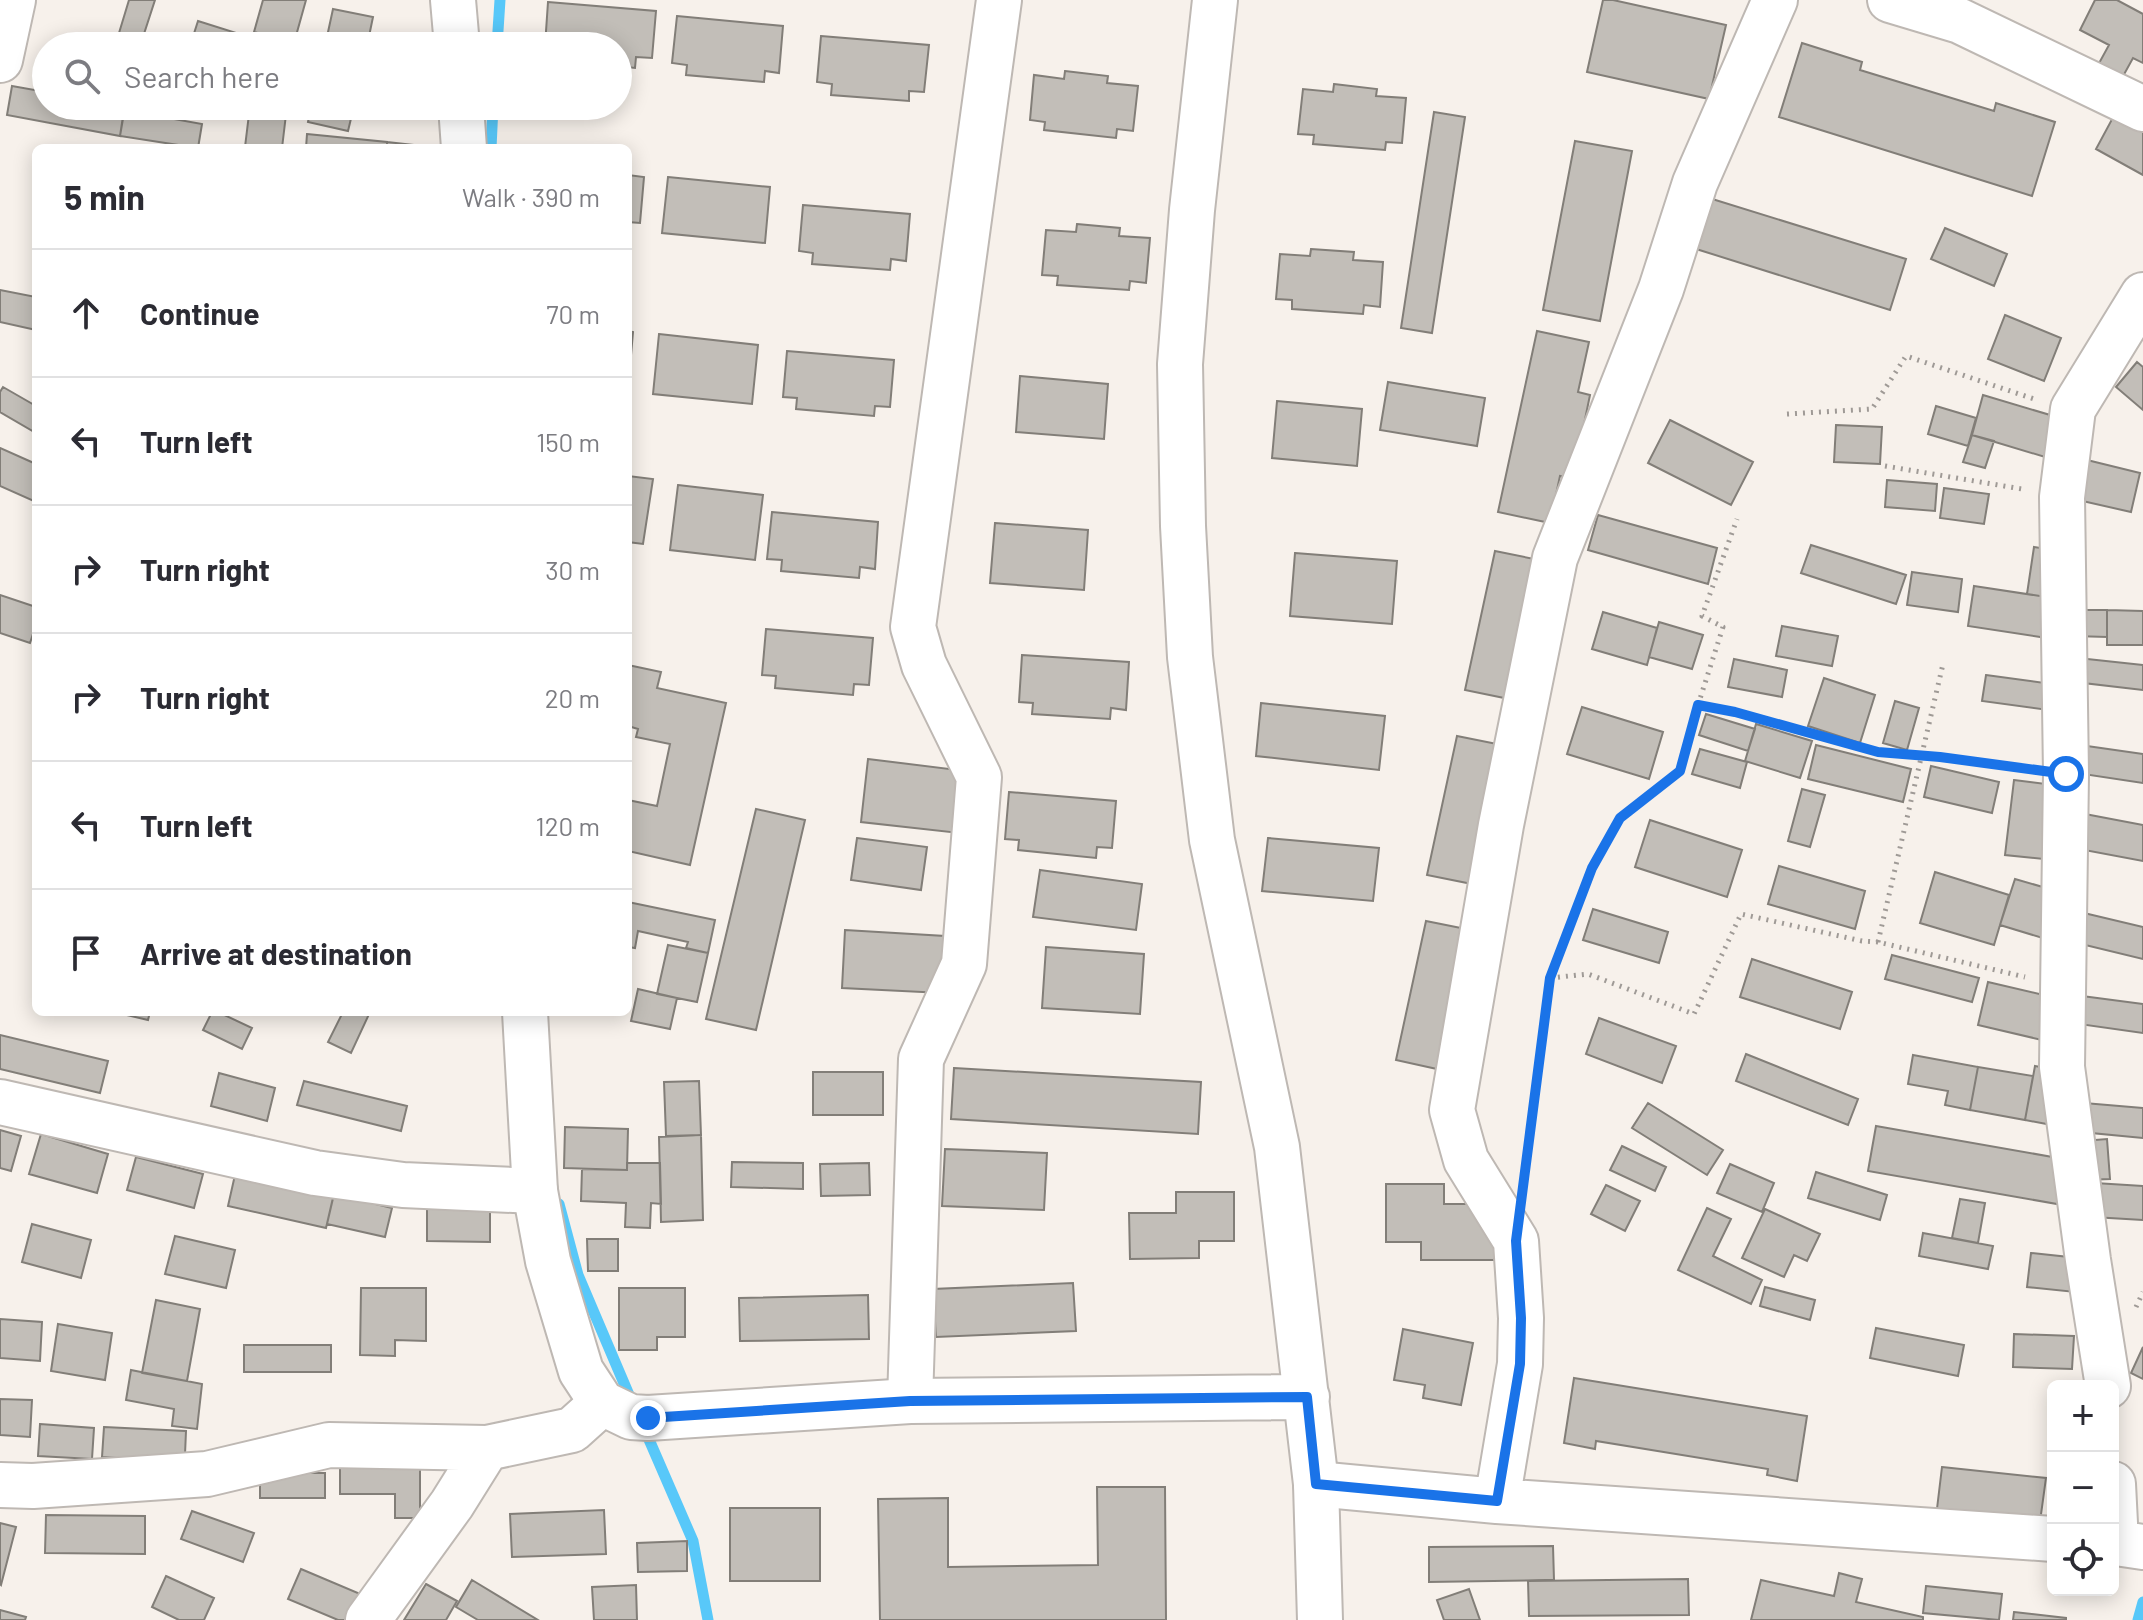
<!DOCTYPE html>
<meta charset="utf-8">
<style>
:root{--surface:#fff;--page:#f7f7f7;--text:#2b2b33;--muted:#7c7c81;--line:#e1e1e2}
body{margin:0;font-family:Barlow,sans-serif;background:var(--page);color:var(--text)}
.controls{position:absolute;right:24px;bottom:24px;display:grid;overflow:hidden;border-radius:12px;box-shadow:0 4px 20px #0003}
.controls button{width:72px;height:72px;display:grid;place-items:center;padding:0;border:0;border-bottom:2px solid var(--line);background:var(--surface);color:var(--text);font:40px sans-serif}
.stop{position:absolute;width:24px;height:24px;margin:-18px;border:6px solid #1a73e8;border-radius:50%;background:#fff}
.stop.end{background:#1a73e8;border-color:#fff;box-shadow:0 2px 8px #0008}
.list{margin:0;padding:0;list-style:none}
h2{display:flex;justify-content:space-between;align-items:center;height:104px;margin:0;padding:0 32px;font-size:34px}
h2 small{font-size:26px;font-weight:400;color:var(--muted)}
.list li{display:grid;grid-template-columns:52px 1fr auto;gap:24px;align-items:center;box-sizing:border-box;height:128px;padding:0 32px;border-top:2px solid var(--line)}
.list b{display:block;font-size:30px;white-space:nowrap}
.list em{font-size:26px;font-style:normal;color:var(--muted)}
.icon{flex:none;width:44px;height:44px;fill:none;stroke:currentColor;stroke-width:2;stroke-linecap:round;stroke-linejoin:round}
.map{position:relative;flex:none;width:2143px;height:1620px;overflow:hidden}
.search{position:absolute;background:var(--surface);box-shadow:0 4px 20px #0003;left:32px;top:32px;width:600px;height:88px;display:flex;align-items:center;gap:20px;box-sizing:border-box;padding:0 28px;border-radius:44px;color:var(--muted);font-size:30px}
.panel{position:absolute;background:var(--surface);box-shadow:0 4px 20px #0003;left:32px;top:144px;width:600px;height:872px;border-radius:12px}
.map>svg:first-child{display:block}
</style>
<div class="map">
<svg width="2143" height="1620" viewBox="0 0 2143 1620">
<rect width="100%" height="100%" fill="#f7f1eb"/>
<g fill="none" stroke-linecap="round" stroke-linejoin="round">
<!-- stream -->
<path stroke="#58c8f9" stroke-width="11" d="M497 46 500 0
M491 148 493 106
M559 1204 578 1275 632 1402
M644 1428 693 1541 708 1620
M2138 1620 2143 1602"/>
</g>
<!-- building -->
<path fill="#c2beb8" stroke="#827e78" stroke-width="2" d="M129 0H155L142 40 119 33Z
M263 0H306L294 43 254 32Z
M1603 0H1613L1726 25 1709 99 1587 72Z
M2095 0H2117L2143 14V63L2133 58 2116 89 2092 76 2109 45 2080 30Z
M548 2 656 11 652 58 636 57 635 68 618 66V46H545Z
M333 9 373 17 367 46H325Z
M677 16 783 26 779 73 765 71 764 82 686 75 687 65 672 63Z
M198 21 265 42 264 46H190Z
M821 36 929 45 924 92 909 91V101L831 95 832 84 817 82Z
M1802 43 1862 62 1860 70 1994 111 1996 103 2055 122 2032 196 1779 117Z
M1065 71 1108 76 1107 83 1138 86 1133 131 1117 129 1116 138 1044 130 1045 122 1030 120 1034 75 1064 79Z
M1334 84 1377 89 1376 96 1406 98 1402 143 1386 142 1385 150 1313 144 1314 135 1298 134 1303 89 1333 92Z
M12 86 46 92V106L125 107 120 136 7 115Z
M250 106H287L282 148 245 147Z
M311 106H354L348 131 308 122Z
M124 110 202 124 198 148 120 136Z
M2117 110 2143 124V175L2096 149Z
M1434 112 1465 117 1432 333 1401 328Z
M307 134 387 142V148H306Z
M1575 141 1632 151 1600 321 1543 310Z
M387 142 422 146V148H387Z
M628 175 644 177 640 223 628 222Z
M668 177 770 187 765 243 662 233Z
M1709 198 1906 259 1890 310 1693 248Z
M803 205 910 214 906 261 891 259 890 270 812 264 813 253 799 251Z
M1077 224 1120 228 1119 236 1150 238 1146 283 1130 281 1129 290 1057 285 1058 276 1042 275 1046 230 1076 232Z
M1945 228 2007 254 1994 286 1931 259Z
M1311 249 1354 252 1353 260 1383 262 1380 307 1364 305 1363 314 1292 309V300L1276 299 1280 254 1310 256Z
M0 290 36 297V330L0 322Z
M2005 315 2061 338 2044 381 1988 359Z
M628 331 633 332 629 378H628Z
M1537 331 1589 342 1578 392 1590 395 1573 478 1560 476 1550 523 1498 512Z
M659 334 758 345 752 404 653 394Z
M787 351 894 360 890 407 875 406 874 416 796 409 797 398 783 397Z
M2137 362 2143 367V410L2116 387Z
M1020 376 1108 384 1104 439 1016 432Z
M1388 382 1485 398 1477 446 1380 430Z
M3 387 36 406V433L0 412V392Z
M1983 395 2067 420 2055 460 1972 435Z
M1277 401 1362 409 1357 466 1272 458Z
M1936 406 1976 418 1968 446 1928 434Z
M1670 420 1753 462 1731 505 1648 463Z
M1836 425 1882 427 1880 464 1834 462Z
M1972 435 1994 441 1985 468 1963 462Z
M0 448 36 464V502L0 486Z
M2087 460 2140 473 2131 512 2078 500Z
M628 476 653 479 643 544 628 542Z
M1887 480 1937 484 1935 511 1885 507Z
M678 485 763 495 755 560 670 550Z
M1944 488 1989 494 1984 524 1940 518Z
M772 512 878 522 875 569 860 567 859 578 781 571 782 560 767 559Z
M1598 515 1717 548 1708 584 1588 550Z
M995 523 1088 530 1084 590 990 583Z
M1811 545 1906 575 1896 604 1801 573Z
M2034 547 2060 551 2053 598 2027 594Z
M1495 551 1544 561 1514 700 1465 690Z
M1295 553 1397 561 1392 624 1290 616Z
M1912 572 1962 579 1958 612 1907 605Z
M1974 586 2053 598 2047 638 1968 626Z
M0 595 36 607V625L30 643 0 633Z
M2075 610H2107V637L2074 636Z
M2107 610 2143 611V645H2107Z
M1603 612 1657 628 1647 665 1592 649Z
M1659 622 1703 635 1692 669 1649 657Z
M1782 626 1838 636 1832 666 1776 656Z
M766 629 873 638 869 685 854 684 853 695 775 688 776 676 762 675Z
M1022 655 1129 662 1126 710 1111 708 1110 719 1032 714 1033 703 1019 702Z
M2078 658 2143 665V690L2075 682Z
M1734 659 1787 670 1782 697 1728 687Z
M628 665 661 672 657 688 726 703 690 865 628 851V800L657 806 670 744 636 737 638 729 628 726Z
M1986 675 2052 684 2048 710 1982 701Z
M1824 678 1875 695 1860 743 1808 726Z
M1895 701 1919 708 1907 750 1883 743Z
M1261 703 1385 716 1379 770 1256 756Z
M1582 707 1663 732 1649 779 1567 754Z
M1706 714 1755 729 1748 751 1699 735Z
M1756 724 1812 741 1800 778 1745 761Z
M1457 736 1507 746 1477 885 1427 875Z
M1816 745 1911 769 1903 802 1808 779Z
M2087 746 2143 754V783L2083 774Z
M1700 749 1747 762 1740 788 1692 774Z
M868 759 966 771 959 833 861 822Z
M1931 766 1999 782 1992 813 1924 797Z
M2014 780 2062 786 2053 860 2005 855Z
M1802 789 1825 795 1810 847 1788 841Z
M1009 792 1116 801 1112 848 1097 847 1096 858 1018 850 1019 840 1005 839Z
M756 809 805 820 756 1030 706 1019Z
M2085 814 2143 825V861L2079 849Z
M1650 820 1742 850 1727 897 1635 867Z
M857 838 927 847 921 890 851 880Z
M1268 838 1379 848 1373 901 1262 891Z
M1779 866 1865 891 1855 929 1768 904Z
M1040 870 1142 884 1136 930 1033 917Z
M1935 872 2009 895 1994 945 1920 923Z
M2015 879 2060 892 2046 939 2000 925Z
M628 902 715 920 708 953 686 948 688 942 638 931 635 948 628 947Z
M1593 909 1668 932 1659 963 1583 940Z
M2084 913 2143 927V959L2077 943Z
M1426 921 1476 931 1446 1071 1396 1060Z
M845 930 945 936 942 993 842 988Z
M668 945 708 953 697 1002 657 994Z
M1046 947 1144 954 1140 1014 1042 1008Z
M1892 955 1979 978 1972 1002 1885 979Z
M1752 959 1852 992 1840 1029 1740 997Z
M1988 982 2052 997 2042 1040 1978 1025Z
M638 989 677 998 670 1029 631 1021Z
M2082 996 2143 1004V1033L2079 1024Z
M114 1012H150L148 1020Z
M212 1012H218L252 1028 242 1049 203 1030Z
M343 1012H370L351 1053 328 1042Z
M1599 1018 1676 1046 1662 1083 1586 1054Z
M0 1035 108 1061 100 1093 0 1069Z
M1746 1054 1858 1099 1848 1125 1736 1081Z
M1913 1055 1978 1067 1970 1110 1945 1105 1948 1091 1908 1084Z
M2035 1066 2062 1071 2052 1125 2025 1120Z
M1978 1067 2033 1076 2025 1120 1970 1110Z
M954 1068 1201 1082 1198 1134 951 1119Z
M813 1072H883V1115H813Z
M219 1073 275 1088 267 1121 211 1106Z
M304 1081 407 1106 401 1131 297 1105Z
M699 1081 701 1135 666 1136 664 1082Z
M1648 1103 1723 1150 1707 1175 1632 1128Z
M2084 1103 2143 1108V1138L2081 1132Z
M1876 1126 2064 1159 2057 1204 1868 1171Z
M565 1127 628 1129 627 1170 564 1168Z
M0 1130 21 1136 11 1171 0 1168Z
M41 1134 108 1154 97 1193 29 1174Z
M701 1135 703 1220 661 1222 659 1137Z
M2107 1139 2110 1179 2085 1180 2083 1141Z
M1622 1146 1666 1167 1655 1191 1610 1170Z
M945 1149 1047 1153 1044 1210 942 1206Z
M136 1157 203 1174 194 1208 127 1190Z
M732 1162 803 1163V1189L731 1187Z
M627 1163H660L661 1204 651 1203 650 1228 625 1227 626 1203 581 1201 582 1169 627 1170Z
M869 1163 870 1195 821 1196 820 1164Z
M1730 1164 1774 1183 1762 1212 1717 1193Z
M237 1166 335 1189 326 1228 228 1206Z
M1816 1172 1887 1195 1880 1220 1808 1198Z
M2095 1183 2143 1186V1220L2093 1217Z
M1386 1184H1444V1204H1494V1260H1421V1242H1386Z
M1606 1185 1640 1201 1625 1231 1591 1214Z
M1176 1192H1234V1241H1199V1258L1130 1259 1129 1213H1176Z
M334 1194 392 1208 385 1237 327 1224Z
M1960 1199 1985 1203 1978 1243 1952 1238Z
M427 1205 490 1206V1242L427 1241Z
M1707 1208 1731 1219 1713 1256 1762 1280 1751 1304 1678 1270Z
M1765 1209 1820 1234 1807 1261 1794 1255 1784 1277 1742 1258Z
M32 1224 91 1240 81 1278 22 1262Z
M1923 1233 1993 1246 1988 1269 1919 1256Z
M175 1236 235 1250 226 1288 165 1274Z
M587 1239H618V1271H588Z
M2031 1253 2078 1258 2075 1292 2027 1287Z
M1073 1283 1076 1331 936 1337 933 1289Z
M1765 1287 1815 1300 1810 1320 1760 1306Z
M361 1288H426V1341L395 1340V1356L360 1355Z
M619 1288H685V1337H657V1350H619Z
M868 1295 869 1339 740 1341 739 1298Z
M156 1300 200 1309 187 1381 142 1373Z
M0 1319 42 1322 40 1361 0 1358Z
M58 1324 112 1333 105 1380 51 1371Z
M1876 1328 1964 1345 1958 1376 1870 1358Z
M1403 1329 1473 1343 1461 1405 1423 1398 1425 1385 1394 1380Z
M2014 1334 2074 1336 2072 1369 2013 1367Z
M244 1345H331V1372H244Z
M2143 1347V1379L2131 1373Z
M131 1370 202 1384 197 1429 172 1426 174 1409 126 1400Z
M1574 1378 1807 1416 1797 1481 1767 1475 1768 1469 1596 1441 1595 1449 1564 1443Z
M0 1399 32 1400 30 1437 0 1435Z
M40 1424 94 1428 92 1459 38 1456Z
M104 1427 186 1431 184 1478 153 1460 102 1457Z
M340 1462H420V1518H395V1494H340Z
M1942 1467 2046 1478 2039 1529 1936 1517Z
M260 1473H325V1498H260Z
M1097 1487H1165L1166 1620H880L878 1499 948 1498V1567L1098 1565Z
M730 1508H820V1581H730Z
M604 1510 606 1554 512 1557 510 1514Z
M192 1511 254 1533 243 1562 181 1539Z
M46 1515 145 1516V1554L45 1553Z
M0 1523 16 1527 1 1585 0 1584Z
M687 1541V1571L638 1572 637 1543Z
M1553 1546 1554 1580 1429 1582V1547Z
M301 1569 365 1596 355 1620H338L288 1599Z
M1839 1573 1862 1579 1856 1602 1923 1617V1620H1751L1761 1580 1834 1596Z
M166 1576 214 1598 204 1620H179L152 1607Z
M1688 1579 1689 1615 1529 1616 1528 1581Z
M472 1580 538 1620H478L456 1607Z
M426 1584 457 1601 446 1620H404Z
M636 1585 637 1620H594L592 1587Z
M1926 1586 2002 1594 1999 1620 1923 1613Z
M1469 1589 1480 1620H1444L1437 1600Z
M0 1610 26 1617 25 1620H0Z
M2014 1612 2066 1618V1620H2013Z"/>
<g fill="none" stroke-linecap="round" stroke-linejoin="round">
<!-- street casing -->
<g stroke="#beb8b3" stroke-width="48">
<path id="street" d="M1890 0 1960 21 2143 109
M0 60 13 0
M0 1102 315 1173 403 1185 535 1191
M2108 1386 2088 1260 2062 1067 2066 774 2062 497 2073 409 2143 295
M910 1401 921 1059 964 964 979 777 924 665 913 627 999 0
M1316 1484 1497 1501 2053 1539
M2113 1484 2116 1543 2143 1547
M0 1485 33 1486 207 1474 329 1445 487 1448 572 1430 602 1403
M1497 1501 1520 1364 1521 1318 1516 1241 1466 1160 1452 1110 1501 825 1555 558 1661 289 1695 183 1775 0
M368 1620 452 1504 487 1448"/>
</g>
<!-- secondary casing -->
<g stroke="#beb8b3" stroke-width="48">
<path id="secondary" d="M453 0 457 46
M1215 0 1192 210 1180 364 1183 526 1190 657 1212 840 1277 1147 1316 1484 1320 1620
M461 106 464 148
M525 1012 535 1191 548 1261 581 1371 602 1403 631 1417 648 1418 910 1401 1307 1397"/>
</g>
<!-- path -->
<path stroke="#9f9a96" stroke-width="5" stroke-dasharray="2 6" stroke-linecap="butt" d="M1787 414 1872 409 1906 356 2037 400
M1885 466 2022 489
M1698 705 1723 627 1702 616 1737 519
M1878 942 1943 664
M1550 978 1588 974 1694 1014 1741 914 1862 941 1878 942 2025 977
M1524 1176 1550 978 1592 868 1620 818 1680 771 1698 705 1735 712 1878 752 1940 757 2025 768
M2136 1307 2143 1292"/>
<!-- street -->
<use href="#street" stroke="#fff" stroke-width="44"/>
<!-- secondary -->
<use href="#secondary" stroke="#fff" stroke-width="44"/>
</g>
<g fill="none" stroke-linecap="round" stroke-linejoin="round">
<!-- route -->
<path stroke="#1a73e8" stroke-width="10" d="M648 1418 910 1401 1307 1397 1316 1484 1497 1501 1520 1364 1521 1318 1516 1241 1550 978 1592 868 1620 818 1680 771 1698 705 1735 712 1878 752 1940 757 2066 774"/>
</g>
</svg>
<div class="controls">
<button>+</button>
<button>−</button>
<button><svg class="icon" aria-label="locate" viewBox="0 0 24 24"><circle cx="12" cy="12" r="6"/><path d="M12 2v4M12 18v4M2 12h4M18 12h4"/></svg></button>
</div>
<div class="stop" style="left:2066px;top:774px"></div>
<div class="stop end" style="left:648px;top:1418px"></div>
<div class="search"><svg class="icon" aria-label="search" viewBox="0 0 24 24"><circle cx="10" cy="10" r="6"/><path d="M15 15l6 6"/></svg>Search here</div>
<section class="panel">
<h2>5 min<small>Walk · 390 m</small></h2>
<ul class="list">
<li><svg class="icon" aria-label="ahead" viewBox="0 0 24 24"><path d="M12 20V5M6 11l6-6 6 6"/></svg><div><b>Continue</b></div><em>70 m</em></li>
<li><svg class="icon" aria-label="left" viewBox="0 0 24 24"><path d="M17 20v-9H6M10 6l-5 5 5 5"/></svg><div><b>Turn left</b></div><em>150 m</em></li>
<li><svg class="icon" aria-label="right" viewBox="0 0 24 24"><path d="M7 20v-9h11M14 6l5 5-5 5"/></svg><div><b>Turn right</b></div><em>30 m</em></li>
<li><svg class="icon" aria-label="right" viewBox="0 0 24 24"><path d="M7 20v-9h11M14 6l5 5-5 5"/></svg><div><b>Turn right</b></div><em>20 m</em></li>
<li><svg class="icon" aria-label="left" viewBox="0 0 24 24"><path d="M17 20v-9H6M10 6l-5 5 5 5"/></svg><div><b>Turn left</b></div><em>120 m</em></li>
<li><svg class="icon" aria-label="arrive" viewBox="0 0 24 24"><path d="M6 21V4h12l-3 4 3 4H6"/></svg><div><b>Arrive at destination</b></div></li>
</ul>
</section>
</div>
